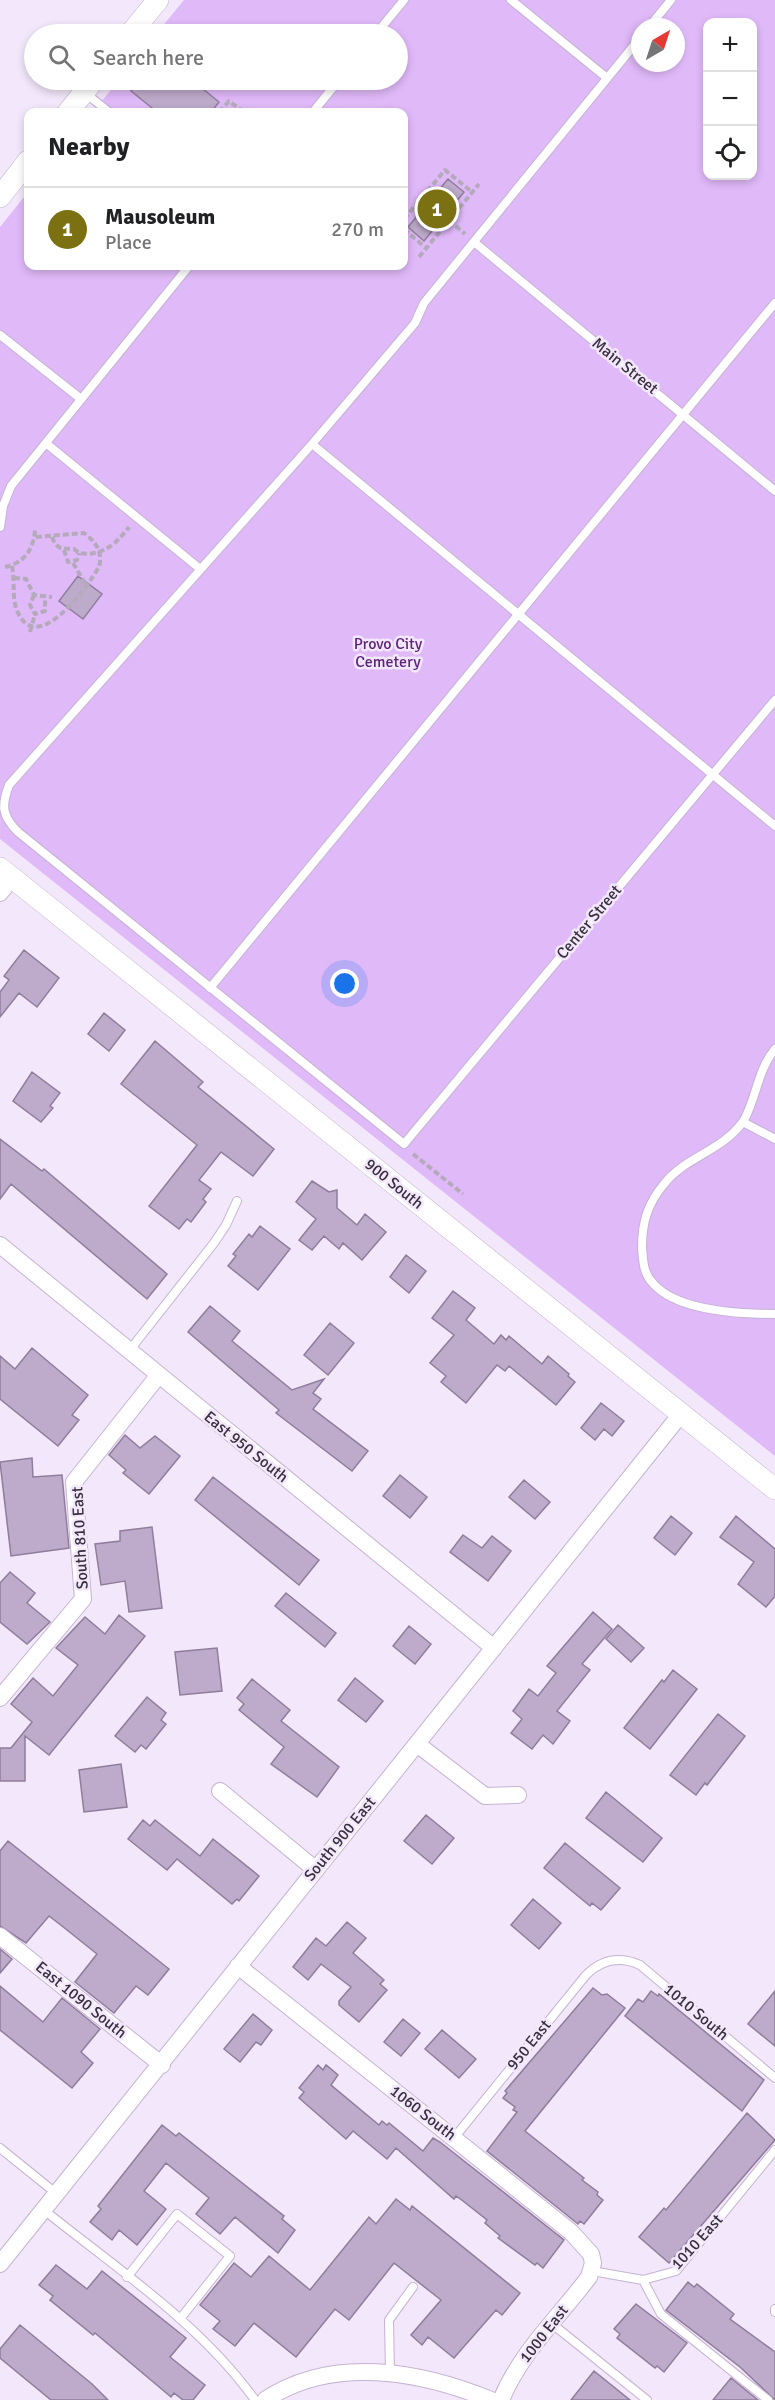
<!DOCTYPE html>
<meta charset="utf-8">
<style>
:root{--surface:#fff;--page:#f6f6f6;--text:#202124;--muted:#757577;--line:#e0e0e0;--accent:#7c7112}
body{margin:0;font-family:Signika,sans-serif;background:var(--page);color:var(--text)}
.controls{position:absolute;right:18px;top:18px;display:grid;overflow:hidden;border-radius:12px;box-shadow:0 3px 9px #0003}
.controls button{width:54px;height:54px;display:grid;place-items:center;padding:0;border:0;border-bottom:2px solid var(--line);background:var(--surface);color:var(--text);font:30px sans-serif}
.compass{position:absolute;left:631px;top:18px;width:54px;height:54px;border-radius:50%;background:var(--surface);box-shadow:0 3px 9px #0003;rotate:39deg}
.you{position:absolute;left:345px;top:984px;width:21px;height:21px;margin:-15px;border:4px solid #fff;border-radius:50%;background:#1a73e8;box-shadow:0 0 0 9px #1a73e833}
.badge{display:grid;place-items:center;width:39px;height:39px;border-radius:50%;background:var(--accent);color:#fff;font-size:20px;font-weight:700}
.pin{position:absolute;translate:-50% -50%;border:3px solid #fff;box-shadow:0 2px 6px #0006}
.list{margin:0;padding:0;list-style:none}
h2{display:flex;justify-content:space-between;align-items:center;height:78px;margin:0;padding:0 24px;font-size:26px}
h2 small{font-size:20px;font-weight:400;color:var(--muted)}
.list li{display:grid;grid-template-columns:39px 1fr auto;gap:18px;align-items:center;box-sizing:border-box;height:84px;padding:0 24px;border-top:2px solid var(--line)}
.list b{display:block;font-size:22px;white-space:nowrap}
.list p{margin:0;font-size:20px;white-space:nowrap;color:var(--muted)}
.list em{font-size:20px;font-style:normal;color:var(--muted)}
.icon{flex:none;width:33px;height:33px;fill:none;stroke:currentColor;stroke-width:2;stroke-linecap:round;stroke-linejoin:round}
.map{position:relative;flex:none;width:775px;height:2400px;overflow:hidden}
.search{position:absolute;background:var(--surface);box-shadow:0 3px 9px #0003;left:24px;top:24px;width:384px;height:66px;display:flex;align-items:center;gap:15px;box-sizing:border-box;padding:0 21px;border-radius:33px;color:var(--muted);font-size:22px}
.panel{position:absolute;background:var(--surface);box-shadow:0 3px 9px #0003;left:24px;top:108px;width:384px;height:162px;border-radius:12px}
.map>svg:first-child{display:block}
</style>
<div class="map">
<svg width="775" height="2400" viewBox="0 0 775 2400">
<rect width="100%" height="100%" fill="#f3e7fb"/>
<!-- green -->
<path fill="#e0b9f9" fill-rule="evenodd" d="M184 0H775V1456L0 839V227L28 192V266H404V112H93L119 80H398V34H156ZM708 22H752V176H708ZM640 27H676V63H640Z"/>
<!-- building -->
<path fill="#beabcb" stroke="#8f7d9b" stroke-width="1.5" d="M140 80H192L219 102 211 112H157L131 91Z
M448 179 464 192 424 241 408 227Z
M78 576 102 594 83 619 59 601Z
M24 950 59 978 37 1007 19 993 0 1017V992L9 980 4 976Z
M104 1013 125 1030 109 1051 88 1034Z
M155 1041 203 1082 198 1087 274 1149 253 1176 221 1152 199 1180 211 1189 203 1199 206 1202 191 1222 187 1219 179 1229 149 1206 197 1145 121 1084Z
M32 1072 60 1093 50 1106 53 1108 41 1122 13 1101Z
M0 1139 42 1171 44 1169 167 1274 147 1299 11 1184 0 1199Z
M312 1181 329 1192 337 1190V1208L357 1225 365 1214 386 1232 362 1260 343 1243 339 1249 324 1236 312 1250 299 1240 316 1219 296 1202Z
M260 1226 290 1249 258 1290 228 1266 236 1256 233 1254 249 1234 252 1237Z
M406 1255 426 1271 409 1293 390 1277Z
M453 1291 475 1308 466 1320 494 1344 501 1335 506 1340 509 1336 542 1364 548 1356 569 1374 568 1376 575 1382 556 1405 509 1366 505 1371 497 1365 466 1403 441 1382 446 1376 430 1363 454 1335 432 1318Z
M210 1306 240 1331 232 1341 292 1390 324 1379 313 1393 321 1399 313 1409 368 1451 352 1471 276 1413 279 1410 188 1332Z
M330 1323 354 1343 328 1375 304 1355Z
M32 1348 88 1395 72 1415 79 1420 58 1446 0 1399V1356L15 1369Z
M601 1403 624 1421 612 1436 604 1429 595 1440 581 1428Z
M125 1435 140 1448 155 1436 180 1456 149 1494 123 1473 126 1470 109 1455Z
M32 1458 33 1477 62 1475 69 1548 11 1556 0 1462Z
M400 1475 427 1497 410 1518 383 1496Z
M213 1477 319 1560 299 1585 195 1500Z
M524 1480 550 1502 535 1519 509 1497Z
M671 1516 692 1533 675 1555 654 1538Z
M736 1516 775 1549V1596L766 1607 738 1584 754 1562 720 1537Z
M152 1527 162 1608 129 1612 125 1581 101 1585 95 1544 120 1541V1531Z
M463 1535 482 1548 492 1536 511 1551 488 1581 450 1552Z
M10 1572 35 1593 27 1603 50 1622 27 1644 0 1622V1583Z
M286 1593 336 1633 325 1647 275 1606Z
M593 1612 612 1629 582 1664 590 1670 557 1711 570 1721 553 1744 543 1735 532 1749 511 1733 522 1719 513 1711 529 1689 538 1696 556 1673 547 1666Z
M119 1615 145 1636 49 1755 25 1736V1781H0V1748H11L32 1722 11 1704 33 1678 53 1696 78 1665 56 1648 85 1617 105 1634Z
M618 1625 644 1648 631 1662 606 1639Z
M409 1626 431 1644 415 1664 393 1646Z
M217 1648 222 1691 180 1695 175 1652Z
M673 1670 697 1689 650 1749 624 1728 662 1680 664 1682Z
M355 1678 383 1701 366 1722 338 1700Z
M252 1679 290 1710 281 1721 339 1767 317 1797 271 1764 284 1747 239 1710 244 1704 237 1698Z
M147 1697 166 1713 161 1720 166 1724 146 1749 141 1745 135 1752 115 1736Z
M718 1714 745 1736 707 1785 705 1783 696 1795 670 1775Z
M121 1764 127 1807 84 1812 79 1770Z
M606 1792 662 1838 643 1862 586 1818Z
M426 1815 454 1838 432 1864 404 1841Z
M143 1820 150 1826 155 1820 200 1856 213 1839 259 1876 239 1901 237 1899 232 1904 177 1859 167 1870 128 1839Z
M8 1841 169 1969 148 1995 136 1986 114 2013 75 1982 97 1954 62 1926 49 1916 26 1943 0 1926V1851Z
M565 1843 620 1888 601 1910 592 1903 590 1906 544 1868Z
M533 1899 561 1923 539 1949 511 1925Z
M347 1922 366 1938 353 1953 384 1980 380 1984 387 1990 359 2022 339 2005V2001L351 1987 321 1964 308 1980 293 1967 316 1938 326 1946Z
M0 1949 12 1959 0 1973Z
M0 1986 43 2022 62 1998 100 2029 81 2052 93 2063 72 2088 0 2030Z
M593 1988 602 1995 607 1994 625 2008 525 2131 584 2178 582 2180 598 2192 597 2195 603 2200 584 2224 580 2221 578 2224 487 2151 517 2112 513 2110 515 2107 503 2098 507 2093 505 2091Z
M651 1991 658 1996 659 1994 764 2080 742 2111 625 2016 638 1999 643 2002Z
M775 1991V2046L748 2024Z
M253 2014 272 2030 261 2045 256 2042 240 2062 224 2049Z
M403 2019 420 2033 401 2056 384 2042Z
M442 2030 476 2059 459 2078 425 2049Z
M318 2065 323 2070 326 2065 338 2075 331 2085 379 2125 382 2121 387 2125 389 2123 423 2151 433 2138 440 2142 564 2240 543 2268 537 2263 535 2265 498 2238 500 2236 485 2223 487 2220 463 2201 456 2196 454 2199 396 2148 387 2159 353 2131 346 2139 299 2098 304 2092 299 2088Z
M747 2113 775 2140 669 2263 639 2237 664 2208 666 2210Z
M162 2125 176 2136 179 2133 284 2216 282 2219 295 2230 278 2253 235 2217 220 2234 196 2214 209 2198 166 2163 144 2191 166 2209 137 2245 119 2230 112 2240 90 2222 101 2209 98 2206Z
M396 2199 410 2210 412 2206 520 2293 502 2315 496 2310 454 2358 428 2337 422 2345 411 2335 441 2300 394 2263 349 2320 335 2309 296 2357 254 2323 235 2346 213 2329 220 2321 200 2305 234 2263 251 2277 269 2256 310 2290 369 2217 376 2224Z
M56 2265 87 2289 102 2271 186 2338 170 2357 205 2385 193 2400H183L174 2393 171 2397 95 2333 93 2335 50 2300 53 2296 39 2285Z
M688 2282 694 2287 697 2284 734 2314 730 2319 775 2352V2400L740 2367 666 2310Z
M636 2304 687 2343 664 2372 657 2366 655 2368 617 2338 620 2334 614 2329Z
M20 2325 92 2384 108 2400H51L0 2358V2349Z
M594 2371 630 2400H571Z
M731 2378 758 2400H713Z"/>
<g fill="none" stroke-linecap="round" stroke-linejoin="round">
<!-- service casing -->
<g stroke="#c6b3d3" stroke-width="10">
<path id="service" d="M511 0 607 78
M649 27 671 0
M376 34 404 0
M640 38 424 303 415 323 312 444 9 785C1 806 2 816 18 832L404 1144 775 700
M84 92 109 112
M313 112 339 80
M474 242 775 491
M0 335 81 399
M47 444 199 568
M312 444 775 826
M0 527 3 506 11 486 189 266
M210 988 775 303
M775 1049C757 1070 755 1105 742 1123 720 1152 685 1157 664 1184 648 1203 642 1222 642 1247 643 1258 643 1272 651 1281 674 1311 740 1314 775 1314
M743 1122 775 1139
M129 1351 214 1243 226 1225 237 1201
M454 2138 586 1975C602 1959 620 1956 640 1965L775 2078
M0 2148 57 2194
M44 2210C117 2269 200 2323 255 2400
M592 2271 643 2280 676 2271 775 2150
M127 2277 177 2214 230 2256 180 2319
M643 2280 661 2314 768 2400
M775 2309V2312
M551 2323 647 2400
M390 2374 389 2320 413 2287"/>
</g>
<!-- minor casing -->
<g stroke="#c6b3d3" stroke-width="18">
<path id="minor" d="M0 893 12 878
M0 1245 494 1648
M0 1698 83 1599 74 1482 158 1376
M417 1744 485 1796 518 1795
M220 1791 316 1870
M0 1936 162 2065
M238 1966 571 2232 591 2254 593 2263 589 2277C558 2318 521 2352 501 2400
M0 2264 681 1414
M265 2400C332 2355 420 2371 491 2400"/>
</g>
<!-- tertiary casing -->
<g stroke="#c6b3d3" stroke-width="22">
<path id="tertiary" d="M130 34 158 0
M68 112 94 80
M0 197 28 161
M0 868 775 1489"/>
</g>
<!-- path -->
<path stroke="#b4aabb" stroke-width="4" stroke-dasharray="6 3" stroke-linecap="butt" d="M219 112 229 101 244 112
M404 219 445 170 472 192
M449 220 465 234
M404 229 426 248
M419 257 479 184
M52 537C57 551 63 548 74 549L79 553C102 557 116 544 129 527
M64 550 68 562 77 560 79 553
M73 563 86 585
M12 566C15 579 12 595 16 608 35 661 87 587 99 567 103 552 96 542 84 533L35 537
M5 567C24 563 34 549 35 530
M14 578 26 579 34 595 52 597
M34 595 30 605 35 614 45 611V598
M30 632 35 614
M413 1154 463 1194"/>
<!-- service -->
<use href="#service" stroke="#fff" stroke-width="8"/>
<!-- minor -->
<use href="#minor" stroke="#fff" stroke-width="16"/>
<!-- tertiary -->
<use href="#tertiary" stroke="#fff" stroke-width="21"/>
</g>
<g text-anchor="middle" dominant-baseline="central" stroke-width="5" stroke-linejoin="round" paint-order="stroke">
<!-- street labels -->
<g font-size="16" fill="#37303c" stroke="#f3e7fb">
<text transform="translate(625 366) rotate(39)">Main Street</text>
<text transform="translate(589 922) rotate(-50)">Center Street</text>
<text transform="translate(394 1184) rotate(39)">900 South</text>
<text transform="translate(246 1447) rotate(39)">East 950 South</text>
<text transform="translate(80 1538) rotate(-93)">South 810 East</text>
<text transform="translate(340 1839) rotate(-51)">South 900 East</text>
<text transform="translate(81 2000) rotate(39)">East 1090 South</text>
<text transform="translate(696 2012) rotate(40)">1010 South</text>
<text transform="translate(529 2045) rotate(-51)">950 East</text>
<text transform="translate(423 2113) rotate(38)">1060 South</text>
<text transform="translate(697 2242) rotate(-48)">1010 East</text>
<text transform="translate(544 2334) rotate(-52)">1000 East</text>
</g>
<!-- park labels -->
<g font-size="16" fill="#5d247a" stroke="#f3e7fb">
<text x="388" y="644">Provo City<tspan x="388" dy="18">Cemetery</tspan></text>
</g>
</g>
</svg>
<div class="controls">
<button>+</button>
<button>−</button>
<button><svg class="icon" aria-label="locate" viewBox="0 0 24 24"><circle cx="12" cy="12" r="6"/><path d="M12 2v4M12 18v4M2 12h4M18 12h4"/></svg></button>
</div>
<svg class="compass" viewBox="-18 -18 36 36"><path d="M0-13l5 13h-10z" fill="#e53935"/><path d="M0 13l5-13h-10z" fill="#757577"/></svg>
<div class="you"></div>
<div class="pin badge" style="left:437px;top:209px">1</div>
<div class="search"><svg class="icon" aria-label="search" viewBox="0 0 24 24"><circle cx="10" cy="10" r="6"/><path d="M15 15l6 6"/></svg>Search here</div>
<section class="panel">
<h2>Nearby<small></small></h2>
<ul class="list">
<li><span class="badge">1</span><div><b>Mausoleum</b><p>Place</p></div><em>270 m</em></li>
</ul>
</section>
</div>
